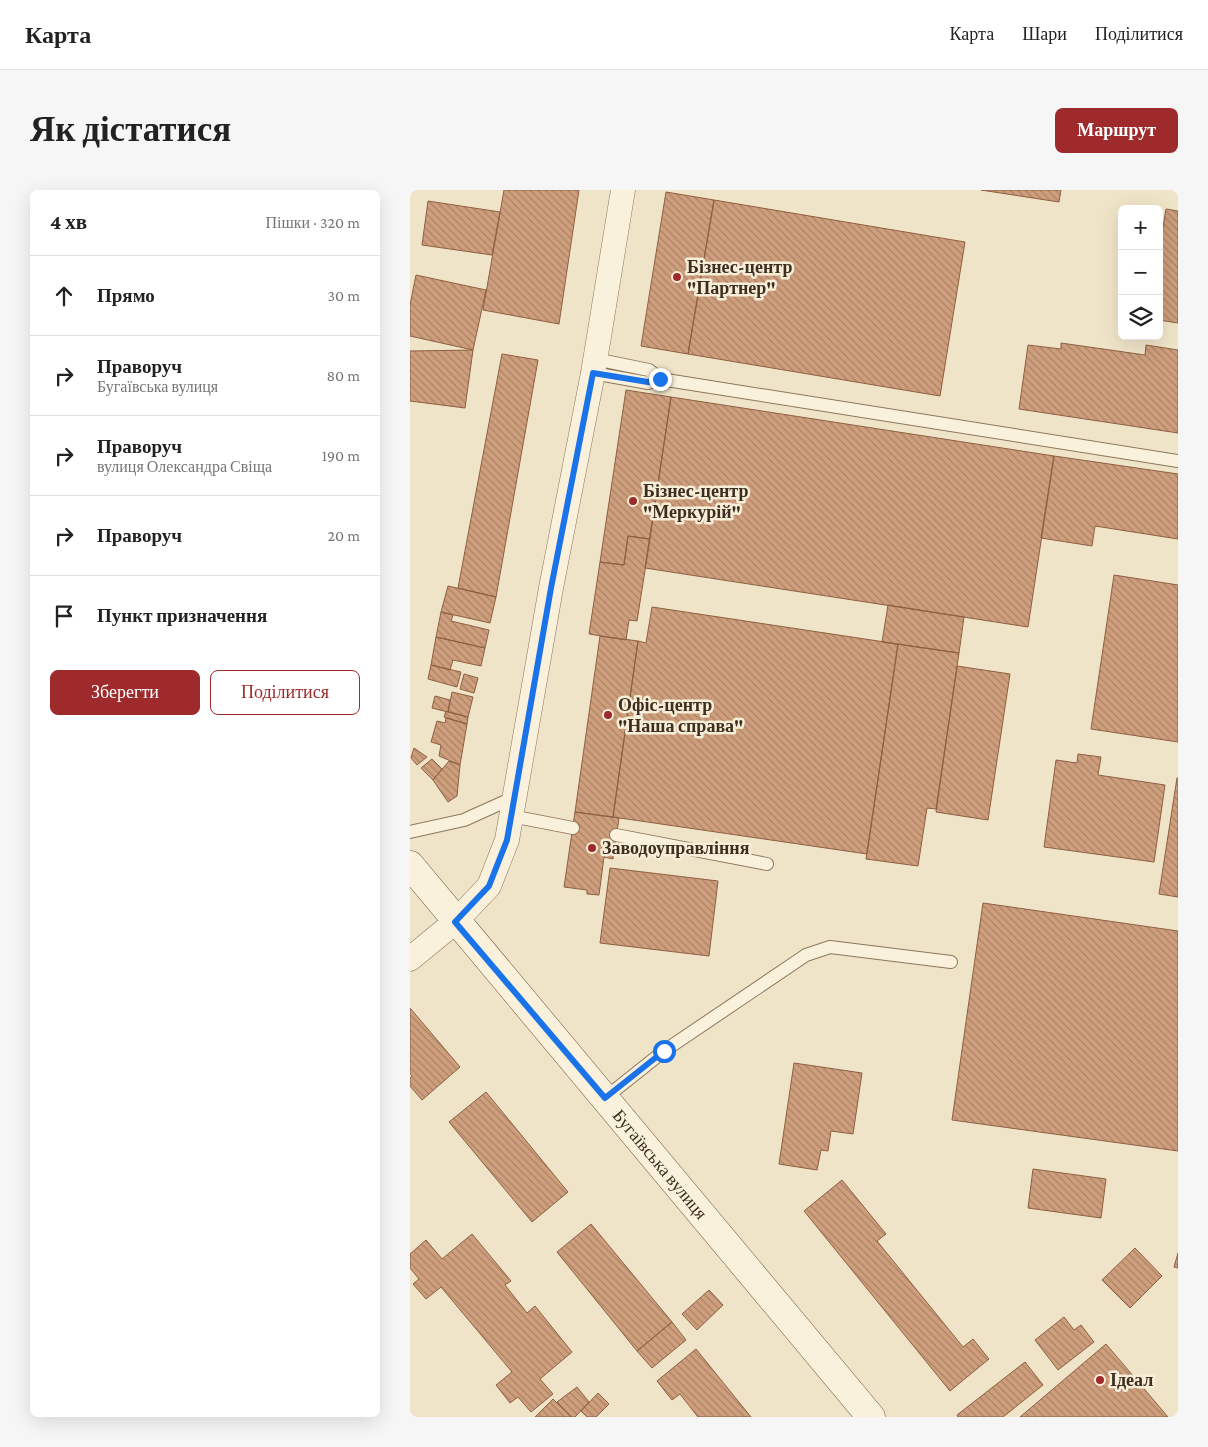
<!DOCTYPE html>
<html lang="uk">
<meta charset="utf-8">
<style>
:root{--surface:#fff;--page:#f6f6f6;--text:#222;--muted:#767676;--line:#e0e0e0;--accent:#9e2a2b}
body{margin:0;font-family:"Crimson Pro",serif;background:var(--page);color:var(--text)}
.controls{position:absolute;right:15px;top:15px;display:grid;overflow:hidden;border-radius:8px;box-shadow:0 5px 20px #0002}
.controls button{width:45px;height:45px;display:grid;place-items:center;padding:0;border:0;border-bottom:1px solid var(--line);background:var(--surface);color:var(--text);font:25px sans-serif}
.stop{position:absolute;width:15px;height:15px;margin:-11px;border:4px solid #1a73e8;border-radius:50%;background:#fff}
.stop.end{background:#1a73e8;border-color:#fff;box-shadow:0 1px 5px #0008}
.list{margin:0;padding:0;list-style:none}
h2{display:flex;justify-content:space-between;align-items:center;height:65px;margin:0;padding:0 20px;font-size:21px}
h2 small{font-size:16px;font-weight:400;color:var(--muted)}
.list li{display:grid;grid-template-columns:32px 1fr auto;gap:15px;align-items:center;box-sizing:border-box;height:80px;padding:0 20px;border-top:1px solid var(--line)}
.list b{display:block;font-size:19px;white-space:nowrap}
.list p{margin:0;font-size:16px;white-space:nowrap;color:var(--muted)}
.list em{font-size:16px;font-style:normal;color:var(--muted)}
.actions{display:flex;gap:10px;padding:15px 20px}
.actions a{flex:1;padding:11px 0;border:1px solid var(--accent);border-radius:8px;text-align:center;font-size:18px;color:var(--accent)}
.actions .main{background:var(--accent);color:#fff}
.icon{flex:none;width:28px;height:28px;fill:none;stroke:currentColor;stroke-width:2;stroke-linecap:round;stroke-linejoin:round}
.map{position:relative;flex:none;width:768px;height:1227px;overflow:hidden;border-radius:8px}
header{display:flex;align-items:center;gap:30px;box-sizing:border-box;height:70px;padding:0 25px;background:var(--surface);border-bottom:1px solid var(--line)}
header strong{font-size:24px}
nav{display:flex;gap:28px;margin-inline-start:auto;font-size:18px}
.intro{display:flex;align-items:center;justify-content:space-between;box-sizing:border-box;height:120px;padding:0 30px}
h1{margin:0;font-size:35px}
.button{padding:12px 22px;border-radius:8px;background:var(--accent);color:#fff;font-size:18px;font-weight:700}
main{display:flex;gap:30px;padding:0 30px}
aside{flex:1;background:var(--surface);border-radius:8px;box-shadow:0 5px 20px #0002}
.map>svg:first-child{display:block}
</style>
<header>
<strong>Карта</strong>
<nav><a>Карта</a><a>Шари</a><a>Поділитися</a></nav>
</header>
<div class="intro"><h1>Як дістатися</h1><a class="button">Маршрут</a></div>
<main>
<aside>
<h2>4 хв<small>Пішки · 320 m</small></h2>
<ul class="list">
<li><svg class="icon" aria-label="ahead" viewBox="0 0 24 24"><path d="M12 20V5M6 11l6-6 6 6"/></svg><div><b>Прямо</b></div><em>30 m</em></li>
<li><svg class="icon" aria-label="right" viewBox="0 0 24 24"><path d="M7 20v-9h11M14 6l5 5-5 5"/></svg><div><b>Праворуч</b><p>Бугаївська вулиця</p></div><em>80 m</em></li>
<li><svg class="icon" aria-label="right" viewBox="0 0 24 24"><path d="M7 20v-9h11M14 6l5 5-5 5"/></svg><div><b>Праворуч</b><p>вулиця Олександра Свіща</p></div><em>190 m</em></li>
<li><svg class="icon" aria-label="right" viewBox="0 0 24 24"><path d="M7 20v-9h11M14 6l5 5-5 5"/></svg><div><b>Праворуч</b></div><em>20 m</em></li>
<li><svg class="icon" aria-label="arrive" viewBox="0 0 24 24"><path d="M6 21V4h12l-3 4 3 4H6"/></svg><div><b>Пункт призначення</b></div></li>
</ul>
<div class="actions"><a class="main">Зберегти</a><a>Поділитися</a></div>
</aside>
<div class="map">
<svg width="768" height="1227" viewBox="0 0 768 1227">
<defs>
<pattern id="building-back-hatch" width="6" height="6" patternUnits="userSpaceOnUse" patternTransform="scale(1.25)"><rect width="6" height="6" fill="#cf9f7d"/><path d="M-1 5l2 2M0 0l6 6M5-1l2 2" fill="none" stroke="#a98266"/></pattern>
</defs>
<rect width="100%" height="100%" fill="#f0e4c8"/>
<!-- building -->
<path fill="url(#building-back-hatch)" stroke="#8d5f41" d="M94 0H169L149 134 73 120Z
M571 0H651L649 12Z
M256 2 304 10 278 164 231 156Z
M304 10 555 52 530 206 278 164Z
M18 11 90 22 82 65 12 55Z
M756 19 768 21V133L749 130V62Z
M6 85 76 100 63 160 0 146V115Z
M651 153 735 165 736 155 768 160V243L609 219 618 155 651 159Z
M63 160 55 218 0 211V161Z
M92 164 128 170 86 407 48 398Z
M216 200 261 207 240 349 218 346 214 375 190 372Z
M261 207 644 266 618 437 235 378Z
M644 266 768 284V349L685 336 682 356 631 348Z
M218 346 240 349 227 431 219 430 216 450 179 444 190 372 214 375Z
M704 385 768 395V552L681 539Z
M38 396 86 407 80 433 31 422Z
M478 415 554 427 549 463 472 452Z
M242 417 488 454 457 664 203 627 228 451 236 453Z
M31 422 43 425 41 431 79 440 75 458 26 447Z
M190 446 228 451 203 627 165 622Z
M26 447 75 458 71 476 43 470 40 480 21 475Z
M488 454 549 463 526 619 517 618 508 676 456 669Z
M21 475 51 482 47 497 18 489Z
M547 476 600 484 578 630 526 622Z
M54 484 68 488 64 503 50 499Z
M42 502 63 507 58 527 38 522Z
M25 506 40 510 38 522 22 518Z
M36 521 58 527 57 534 34 527Z
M36 528 57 534 50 575 29 566 31 555 21 552 27 531 35 533Z
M4 558 17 567 7 575 1 568Z
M668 564 691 567 688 585 755 595 744 672 634 657 646 570 667 573Z
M22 569 32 579 23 590 11 578Z
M39 571 50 575 47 606 38 612 23 590Z
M767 588H768V707L749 704Z
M165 622 209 628 203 669 194 667 189 705 177 704V700L154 697Z
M200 678 308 691 299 766 190 753Z
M573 713 768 741V961L542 930Z
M0 818 50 877 12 910 0 896V888L2 886 0 883Z
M384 873 452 883 443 944 421 941 418 961 411 960 407 980 369 974Z
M76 902 158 1002 122 1032 39 932Z
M623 979 696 989 691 1028 618 1018Z
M432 990 476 1044 467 1051 553 1157 563 1149 579 1169 540 1201 394 1021Z
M181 1034 262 1132 227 1161 147 1062Z
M62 1044 101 1091 95 1095 117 1123 125 1116 162 1162 130 1189 143 1204 121 1222 108 1207 100 1213 86 1195 102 1182 31 1097 16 1109 3 1094 9 1089 0 1078V1064L16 1050 32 1069Z
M725 1058 752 1086 720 1118 692 1090Z
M768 1063V1078L764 1077Z
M299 1100 313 1115 287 1140 272 1124Z
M654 1127 664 1140 671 1135 684 1152 648 1180 625 1150Z
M262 1132 276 1150 242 1178 227 1161Z
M696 1154 758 1227H610Z
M286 1159 341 1227H288L270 1204 262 1210 247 1191Z
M615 1172 633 1195 593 1227H548L547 1225Z
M167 1197 179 1212 165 1227H161L147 1212Z
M188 1203 199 1214 186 1227H177L171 1221Z
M143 1209 161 1227H125Z"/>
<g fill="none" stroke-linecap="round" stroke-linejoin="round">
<!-- service casing -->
<g stroke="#8d765c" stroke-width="14">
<path id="service" d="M185 169 239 180 250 189
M183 183 238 193 250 189 768 271
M101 626 163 638
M0 642 54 630 105 607
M206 645 357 674
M195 908 254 861 396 765 420 757 541 772"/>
</g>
<!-- minor casing -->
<g stroke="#8d765c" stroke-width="25">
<path id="minor" d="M0 769 45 732 79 696 97 650 141 398 183 183 213 0"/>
</g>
<!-- secondary casing -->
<g stroke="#6f573f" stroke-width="29">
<g id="secondary">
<path id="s1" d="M0 675 461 1227"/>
</g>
</g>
<!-- service -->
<use href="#service" stroke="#faf1dc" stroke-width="12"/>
<!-- minor -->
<use href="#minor" stroke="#faf1dc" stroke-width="24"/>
<!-- secondary -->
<use href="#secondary" stroke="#faf1dc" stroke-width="28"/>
</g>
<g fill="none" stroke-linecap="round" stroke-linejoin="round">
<!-- route -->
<path stroke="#1a73e8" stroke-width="6" d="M250 189 238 192 183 183 141 398 97 650 79 696 45 732 195 908 254 861"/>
</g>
<!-- markers -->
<g fill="#9e2a2b" stroke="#f7eed8" stroke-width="2">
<circle cx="267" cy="87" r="5"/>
<circle cx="223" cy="311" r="5"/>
<circle cx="198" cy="525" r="5"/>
<circle cx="182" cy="658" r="5"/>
<circle cx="690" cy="1190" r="5"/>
</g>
<g text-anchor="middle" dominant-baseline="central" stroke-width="5" stroke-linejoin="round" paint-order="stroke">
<!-- poi labels -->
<g font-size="18" font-weight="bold" fill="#3d2e20" stroke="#f7eed8" text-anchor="start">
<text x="277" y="77">Бізнес-центр<tspan x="277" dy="21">"Партнер"</tspan></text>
<text x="233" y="301">Бізнес-центр<tspan x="233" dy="21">"Меркурій"</tspan></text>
<text x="208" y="515">Офіс-центр<tspan x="208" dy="21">"Наша справа"</tspan></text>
<text x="192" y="658">Заводоуправління</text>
<text x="700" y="1190">Ідеал</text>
</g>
<!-- street labels -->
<g font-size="18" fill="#3d2e20" stroke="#f7eed8">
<text stroke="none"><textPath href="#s1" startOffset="390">Бугаївська вулиця</textPath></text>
</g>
</g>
</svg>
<div class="controls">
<button>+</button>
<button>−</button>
<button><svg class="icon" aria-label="layers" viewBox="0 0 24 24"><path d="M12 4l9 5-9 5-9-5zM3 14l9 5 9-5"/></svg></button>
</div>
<div class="stop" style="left:254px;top:861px"></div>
<div class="stop end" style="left:250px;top:189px"></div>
</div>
</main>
